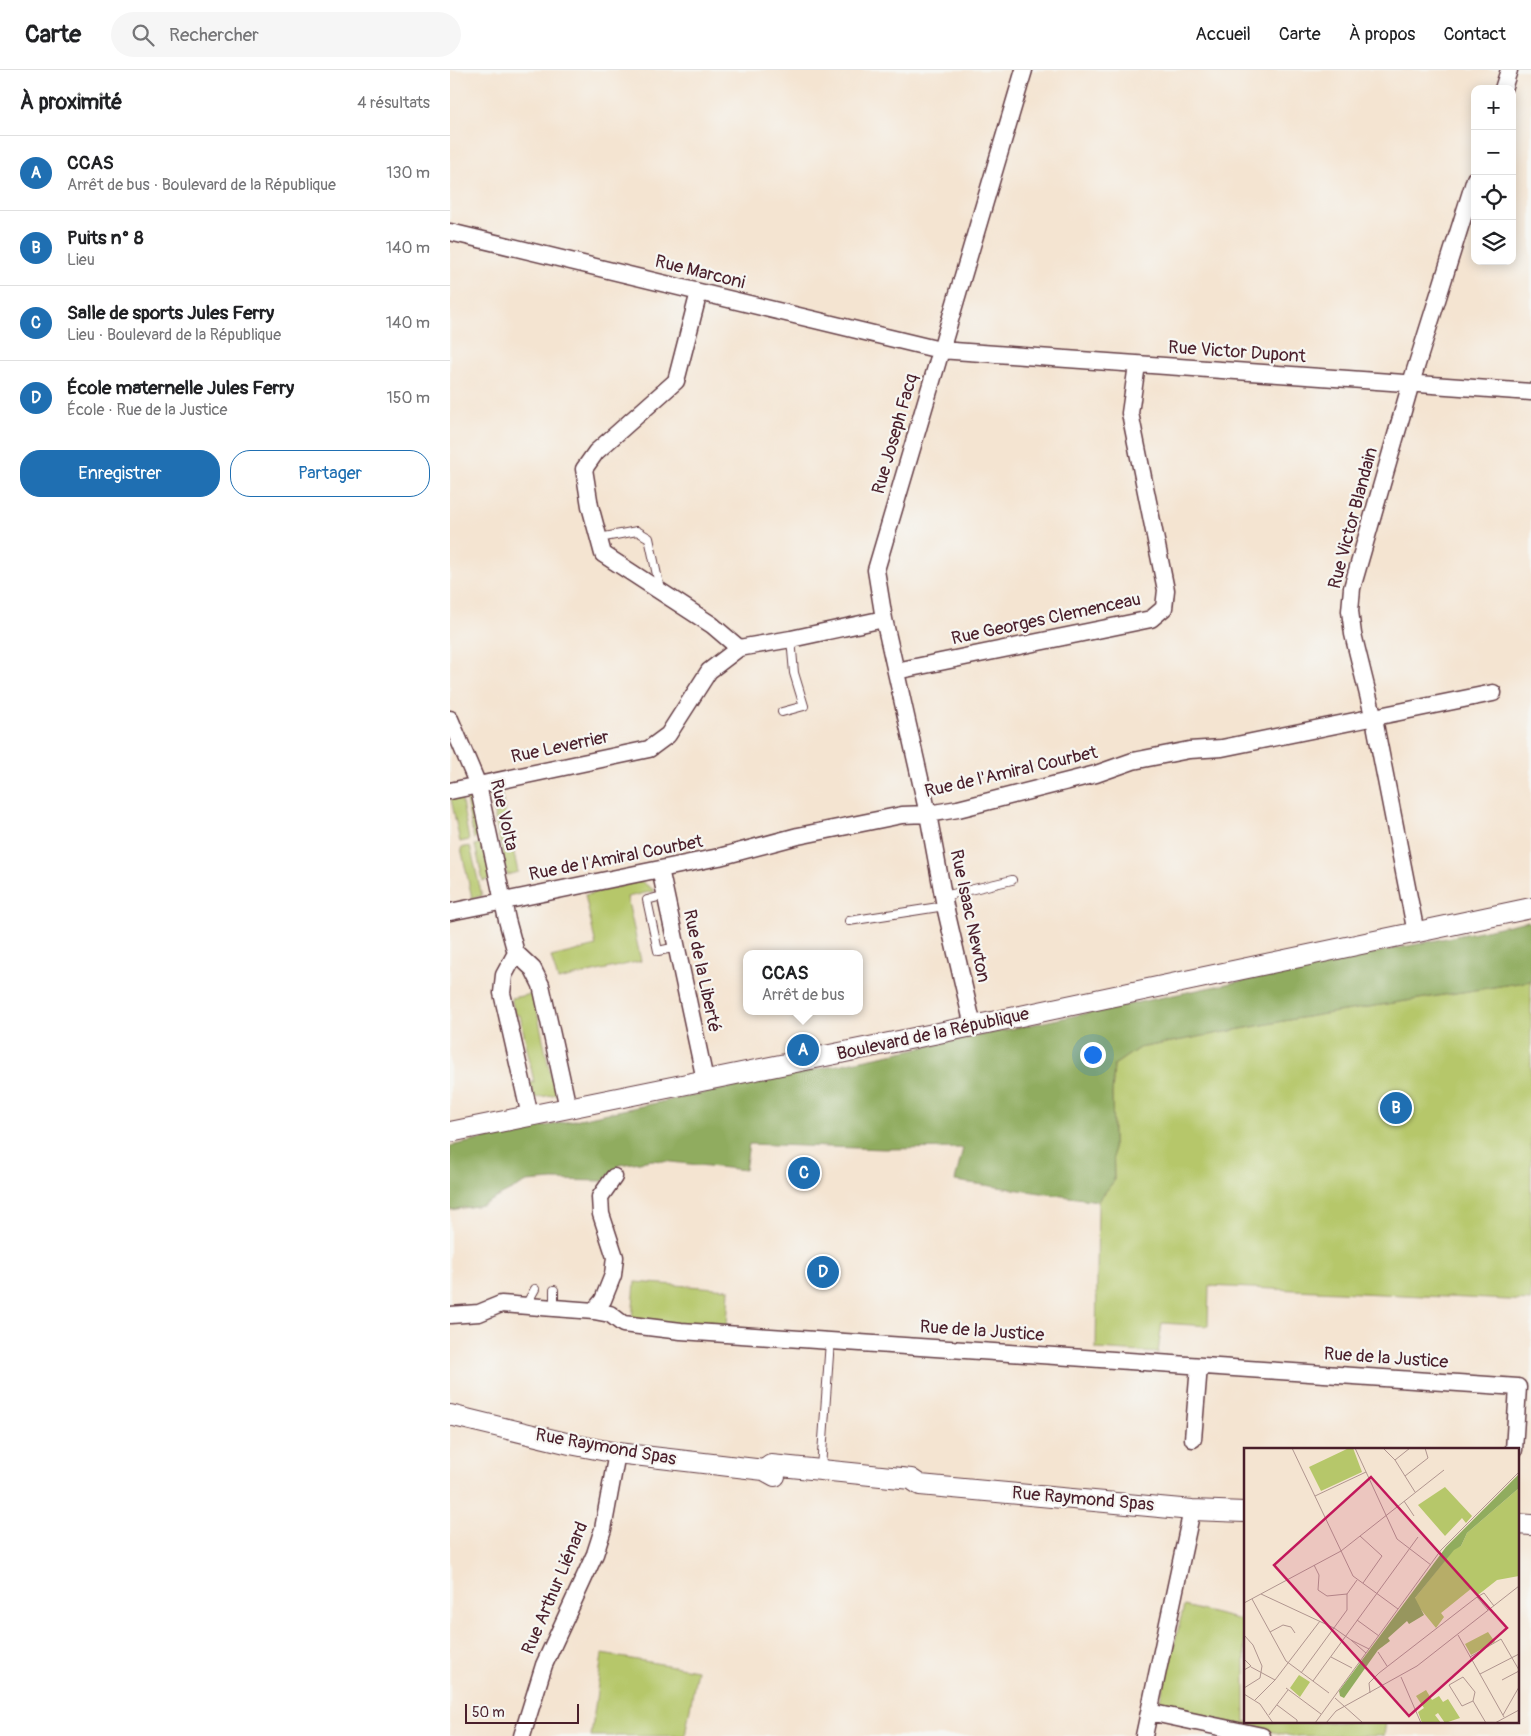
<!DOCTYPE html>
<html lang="fr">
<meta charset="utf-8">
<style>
:root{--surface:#fff;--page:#f6f6f6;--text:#202124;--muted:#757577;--line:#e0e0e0;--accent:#1f6fb2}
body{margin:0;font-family:Pangolin,sans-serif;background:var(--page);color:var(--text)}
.controls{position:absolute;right:15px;top:15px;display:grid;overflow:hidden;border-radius:10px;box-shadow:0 2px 12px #0003}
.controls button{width:45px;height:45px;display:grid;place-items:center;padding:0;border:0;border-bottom:1px solid var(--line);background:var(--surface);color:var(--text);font:25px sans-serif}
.scale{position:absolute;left:15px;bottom:12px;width:114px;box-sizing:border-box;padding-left:5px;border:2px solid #4a1f2b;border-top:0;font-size:14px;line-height:18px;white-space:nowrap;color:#4a1f2b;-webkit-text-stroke:4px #f6f6f2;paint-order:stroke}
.you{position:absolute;left:642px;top:984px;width:18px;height:18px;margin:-12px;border:4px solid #fff;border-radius:50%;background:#1a73e8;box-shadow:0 0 0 8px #1a73e833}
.badge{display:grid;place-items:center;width:32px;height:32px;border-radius:50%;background:var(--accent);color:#fff;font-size:16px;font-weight:700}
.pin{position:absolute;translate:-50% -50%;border:2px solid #fff;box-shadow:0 1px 5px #0006}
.popup{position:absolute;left:293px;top:880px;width:120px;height:65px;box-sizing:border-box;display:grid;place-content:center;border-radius:10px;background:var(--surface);filter:drop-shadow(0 1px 4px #0005);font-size:16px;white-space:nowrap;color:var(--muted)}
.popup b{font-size:19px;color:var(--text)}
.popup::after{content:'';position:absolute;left:50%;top:100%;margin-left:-10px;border:10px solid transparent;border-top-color:var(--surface)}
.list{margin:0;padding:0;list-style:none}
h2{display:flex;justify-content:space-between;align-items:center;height:65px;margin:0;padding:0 20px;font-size:21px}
h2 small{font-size:16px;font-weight:400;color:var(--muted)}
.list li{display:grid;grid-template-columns:32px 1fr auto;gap:15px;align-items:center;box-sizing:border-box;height:75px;padding:0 20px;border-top:1px solid var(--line)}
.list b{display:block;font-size:19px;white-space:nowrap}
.list p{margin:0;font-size:16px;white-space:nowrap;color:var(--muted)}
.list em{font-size:16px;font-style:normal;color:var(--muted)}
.actions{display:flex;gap:10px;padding:15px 20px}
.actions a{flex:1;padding:11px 0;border:1px solid var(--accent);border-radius:20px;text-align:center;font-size:18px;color:var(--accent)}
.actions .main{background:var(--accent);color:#fff}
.icon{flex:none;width:28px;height:28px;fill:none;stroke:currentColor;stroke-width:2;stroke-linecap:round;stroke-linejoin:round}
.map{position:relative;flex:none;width:1081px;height:1666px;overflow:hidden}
header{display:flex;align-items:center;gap:30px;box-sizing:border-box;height:70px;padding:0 25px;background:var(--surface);border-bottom:1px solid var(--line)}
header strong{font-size:24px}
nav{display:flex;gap:28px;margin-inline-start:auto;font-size:18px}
.search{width:350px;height:45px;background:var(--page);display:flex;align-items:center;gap:12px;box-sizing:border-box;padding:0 18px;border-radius:28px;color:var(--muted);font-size:19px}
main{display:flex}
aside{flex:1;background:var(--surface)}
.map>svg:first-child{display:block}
</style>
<header>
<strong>Carte</strong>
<div class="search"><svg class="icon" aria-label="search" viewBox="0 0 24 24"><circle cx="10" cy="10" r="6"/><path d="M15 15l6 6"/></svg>Rechercher</div>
<nav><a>Accueil</a><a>Carte</a><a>À propos</a><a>Contact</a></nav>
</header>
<main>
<aside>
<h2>À proximité<small>4 résultats</small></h2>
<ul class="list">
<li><span class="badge">A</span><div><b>CCAS</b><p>Arrêt de bus · Boulevard de la République</p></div><em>130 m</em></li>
<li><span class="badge">B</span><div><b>Puits n° 8</b><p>Lieu</p></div><em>140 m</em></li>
<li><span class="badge">C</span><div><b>Salle de sports Jules Ferry</b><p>Lieu · Boulevard de la République</p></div><em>140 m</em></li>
<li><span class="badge">D</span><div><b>École maternelle Jules Ferry</b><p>École · Rue de la Justice</p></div><em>150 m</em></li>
</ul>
<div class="actions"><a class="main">Enregistrer</a><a>Partager</a></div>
</aside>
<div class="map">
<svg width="1081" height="1666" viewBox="0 0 1081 1666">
<rect width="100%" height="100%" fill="#f6f6f2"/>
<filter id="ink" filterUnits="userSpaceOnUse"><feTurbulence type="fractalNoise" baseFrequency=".02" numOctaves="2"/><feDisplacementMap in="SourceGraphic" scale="10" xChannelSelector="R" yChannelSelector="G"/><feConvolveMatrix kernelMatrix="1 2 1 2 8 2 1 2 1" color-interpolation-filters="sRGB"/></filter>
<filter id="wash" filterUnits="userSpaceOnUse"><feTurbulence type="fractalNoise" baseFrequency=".0096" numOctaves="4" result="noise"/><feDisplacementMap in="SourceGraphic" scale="20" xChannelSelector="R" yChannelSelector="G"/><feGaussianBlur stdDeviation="1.12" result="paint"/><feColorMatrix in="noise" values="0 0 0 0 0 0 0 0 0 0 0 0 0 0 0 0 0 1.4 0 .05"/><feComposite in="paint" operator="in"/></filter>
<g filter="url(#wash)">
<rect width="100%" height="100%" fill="#f4e4d1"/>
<!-- green -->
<path fill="#b6c76a" stroke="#80734a" d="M50 718 68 802 57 805 39 720Z
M19 725 24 728 34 766 24 769 15 726Z
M11 727 19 770 10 772 1 729Z
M36 773 43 808 33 811 25 775Z
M20 776 32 826 22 828 11 778Z
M191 811 205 821 177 827 191 891 108 910 101 887 146 876 135 825Z
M1081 911V1231L759 1216 758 1256 712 1253 708 1283 646 1279 648 1131 664 1111 662 1024 664 995 689 978 850 948Z
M88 923 91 940 87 941 101 1008 105 1007 107 1024 85 1028 80 1013 84 1012 70 945H65L61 928Z
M185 1212 279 1219 277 1258 182 1250Z
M734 1536 795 1551V1652H936L934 1666H842L708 1637Z
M152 1584 247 1600 235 1666H141Z"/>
<!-- forest -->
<path fill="#90ac5e" stroke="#6d6644" d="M1078 851 1081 854V911L850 948 689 978 664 995 662 1024 664 1111 648 1131 505 1111 513 1078 434 1079 299 1074 295 1100 202 1090 170 1095 153 1111 103 1110 77 1112 32 1135 0 1140V1076Z"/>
</g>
<g filter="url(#ink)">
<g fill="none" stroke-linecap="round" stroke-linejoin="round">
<!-- service casing -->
<g stroke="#643d44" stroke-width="10">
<path id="service" d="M149 468 187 461 199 468 210 519
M332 642 354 636 344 603 341 569
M216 825 197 830 208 881 227 877
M494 826 562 810
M399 851 495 836
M76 1235 85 1219
M104 1238V1220
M371 1398 380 1271"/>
</g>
<!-- minor casing -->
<g stroke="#643d44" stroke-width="19">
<path id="minor" d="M1053 19 1059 0
M0 162 490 280 1081 322
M249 222 226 311 146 382 134 399 140 436 153 484 262 555 289 578
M446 601 701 549 714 538 716 520 680 343 687 295
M0 649 28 715 57 850 66 883
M0 721 199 679 218 665 259 601 289 578 341 569 434 549
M210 799 255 1010
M0 842 269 787 348 766 452 745 478 744 508 739 646 704 683 691 739 680 772 678 1043 623
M966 863 924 649 903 564 900 541 902 518 961 313 1025 109
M523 956 495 836 478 744 434 549 426 500 574 0
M80 1046 52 923 54 905 66 883 83 899 91 915 118 1038
M144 1241 153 1230 163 1205 165 1187 151 1144 150 1127 164 1107
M0 1245 29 1243 51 1234 104 1238 144 1241 160 1244 173 1254 231 1261 1068 1317 1064 1380
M743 1369 749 1296
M699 1642 812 1666
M72 1666 94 1595 145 1484 153 1459 167 1383
M694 1666 742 1440"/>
</g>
<!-- tertiary casing -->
<g stroke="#643d44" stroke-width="22">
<path id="tertiary" d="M0 1062 523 956 1081 838
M0 1345 120 1374 167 1383 314 1400 325 1406
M314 1400 321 1395 461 1409 470 1415 742 1440 795 1442
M1067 1454 1081 1455"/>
</g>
<!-- service -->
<use href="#service" stroke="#fff" stroke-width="8"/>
<!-- minor -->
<use href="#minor" stroke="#fff" stroke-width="16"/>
<!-- tertiary -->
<use href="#tertiary" stroke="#fff" stroke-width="20"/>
</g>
</g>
<g text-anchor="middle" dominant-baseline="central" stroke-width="4.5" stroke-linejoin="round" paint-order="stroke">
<!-- street labels -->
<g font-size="18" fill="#4a1f2b" stroke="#f6f6f2">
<text transform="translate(250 202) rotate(14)">Rue Marconi</text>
<text transform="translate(787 282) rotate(4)">Rue Victor Dupont</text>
<text transform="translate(445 364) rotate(-74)">Rue Joseph Facq</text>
<text transform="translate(903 448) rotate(-75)">Rue Victor Blandain</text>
<text transform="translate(596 549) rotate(-12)">Rue Georges Clemenceau</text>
<text transform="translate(110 677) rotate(-12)">Rue Leverrier</text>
<text transform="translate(561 702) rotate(-13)">Rue de l'Amiral Courbet</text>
<text transform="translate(54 745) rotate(77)">Rue Volta</text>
<text transform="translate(166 788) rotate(-11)">Rue de l'Amiral Courbet</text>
<text transform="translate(520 846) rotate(78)">Rue Isaac Newton</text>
<text transform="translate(252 901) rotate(78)">Rue de la Liberté</text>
<text transform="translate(483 964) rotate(-12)">Boulevard de la République</text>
<text transform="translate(532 1261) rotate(4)">Rue de la Justice</text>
<text transform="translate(936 1288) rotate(4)">Rue de la Justice</text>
<text transform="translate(156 1377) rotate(10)">Rue Raymond Spas</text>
<text transform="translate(633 1429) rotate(5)">Rue Raymond Spas</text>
<text transform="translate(105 1518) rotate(-67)">Rue Arthur Liénard</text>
</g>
</g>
<!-- overview -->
<g transform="translate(794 1378)">
<rect width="275" height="275" fill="#f4e4d1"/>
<path d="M105 0H109L118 24 77 43 65 19ZM201 39 228 68 222 75 218 70 201 88 174 57ZM275 40V128L253 132 234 147 228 140 197 165 200 169 192 180 170 153 171 150 210 101 217 98 223 85ZM244 184 251 194 227 207 221 196ZM55 227 66 234 56 249 46 240ZM182 242 188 252 195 248 199 254 204 251 216 270 201 275 194 265 191 267 197 275H178L174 264 180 260 172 248Z" fill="#b6c76a"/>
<path d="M275 26V40L223 85 217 98 210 102 171 150 180 167 165 176 163 173 144 190 146 193 134 202 100 250 96 248 95 243 202 99Z" fill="#90ac5e"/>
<path fill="none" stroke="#b0958f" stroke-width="1" d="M48 0 109 128 154 161M111 0 153 91 187 117M139 0 151 12 171 44M151 12 166 0M161 28 184 10 181 0M71 48 122 24M160 53 170 68M116 88 138 108 119 135M70 117 75 127 74 142 83 148 103 146M17 146 90 180 107 192M233 149 240 145 250 158M8 151 42 213 85 245M0 155 97 103 200 22M113 172 135 188M26 184 39 177 47 179 51 185M0 187 9 197 18 218 16 230 0 240M214 187 260 269M134 204 143 218M122 205 107 192 125 201M87 209 108 220M226 209 257 191 275 222M0 211 7 218 0 222M7 219 31 232M57 225 103 162V146L113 132M236 226 275 206M157 229 177 275M219 229 231 244 229 253 218 258 205 237ZM31 232 76 173M258 232 275 223M69 233 174 89M42 240 77 266M126 245 125 235 135 225 233 149 244 162M0 246 16 256 29 275M91 250 119 275M11 252 31 232M229 253 242 275M33 257 53 272V275M25 267 44 242M259 267 275 239M71 275 197 102 275 24M82 275 92 263 173 218 275 138M251 275 275 262"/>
<path fill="#c2185b" fill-opacity="0.15" stroke="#c2185b" stroke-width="2.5" d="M127 29 263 180 165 268 30 117Z"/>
<rect width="275" height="275" fill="none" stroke="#4a1f2b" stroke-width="2.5"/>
</g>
</svg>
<div class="controls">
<button>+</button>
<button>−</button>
<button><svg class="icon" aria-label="locate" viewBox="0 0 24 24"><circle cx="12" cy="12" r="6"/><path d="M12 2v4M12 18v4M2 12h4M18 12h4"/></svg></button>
<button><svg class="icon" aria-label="layers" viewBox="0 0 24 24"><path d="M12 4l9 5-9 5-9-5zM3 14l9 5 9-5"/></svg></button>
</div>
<div class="scale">50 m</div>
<div class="you"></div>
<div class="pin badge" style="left:353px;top:980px">A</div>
<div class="popup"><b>CCAS</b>Arrêt de bus</div>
<div class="pin badge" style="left:946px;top:1038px">B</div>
<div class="pin badge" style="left:354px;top:1103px">C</div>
<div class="pin badge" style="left:373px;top:1202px">D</div>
</div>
</main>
